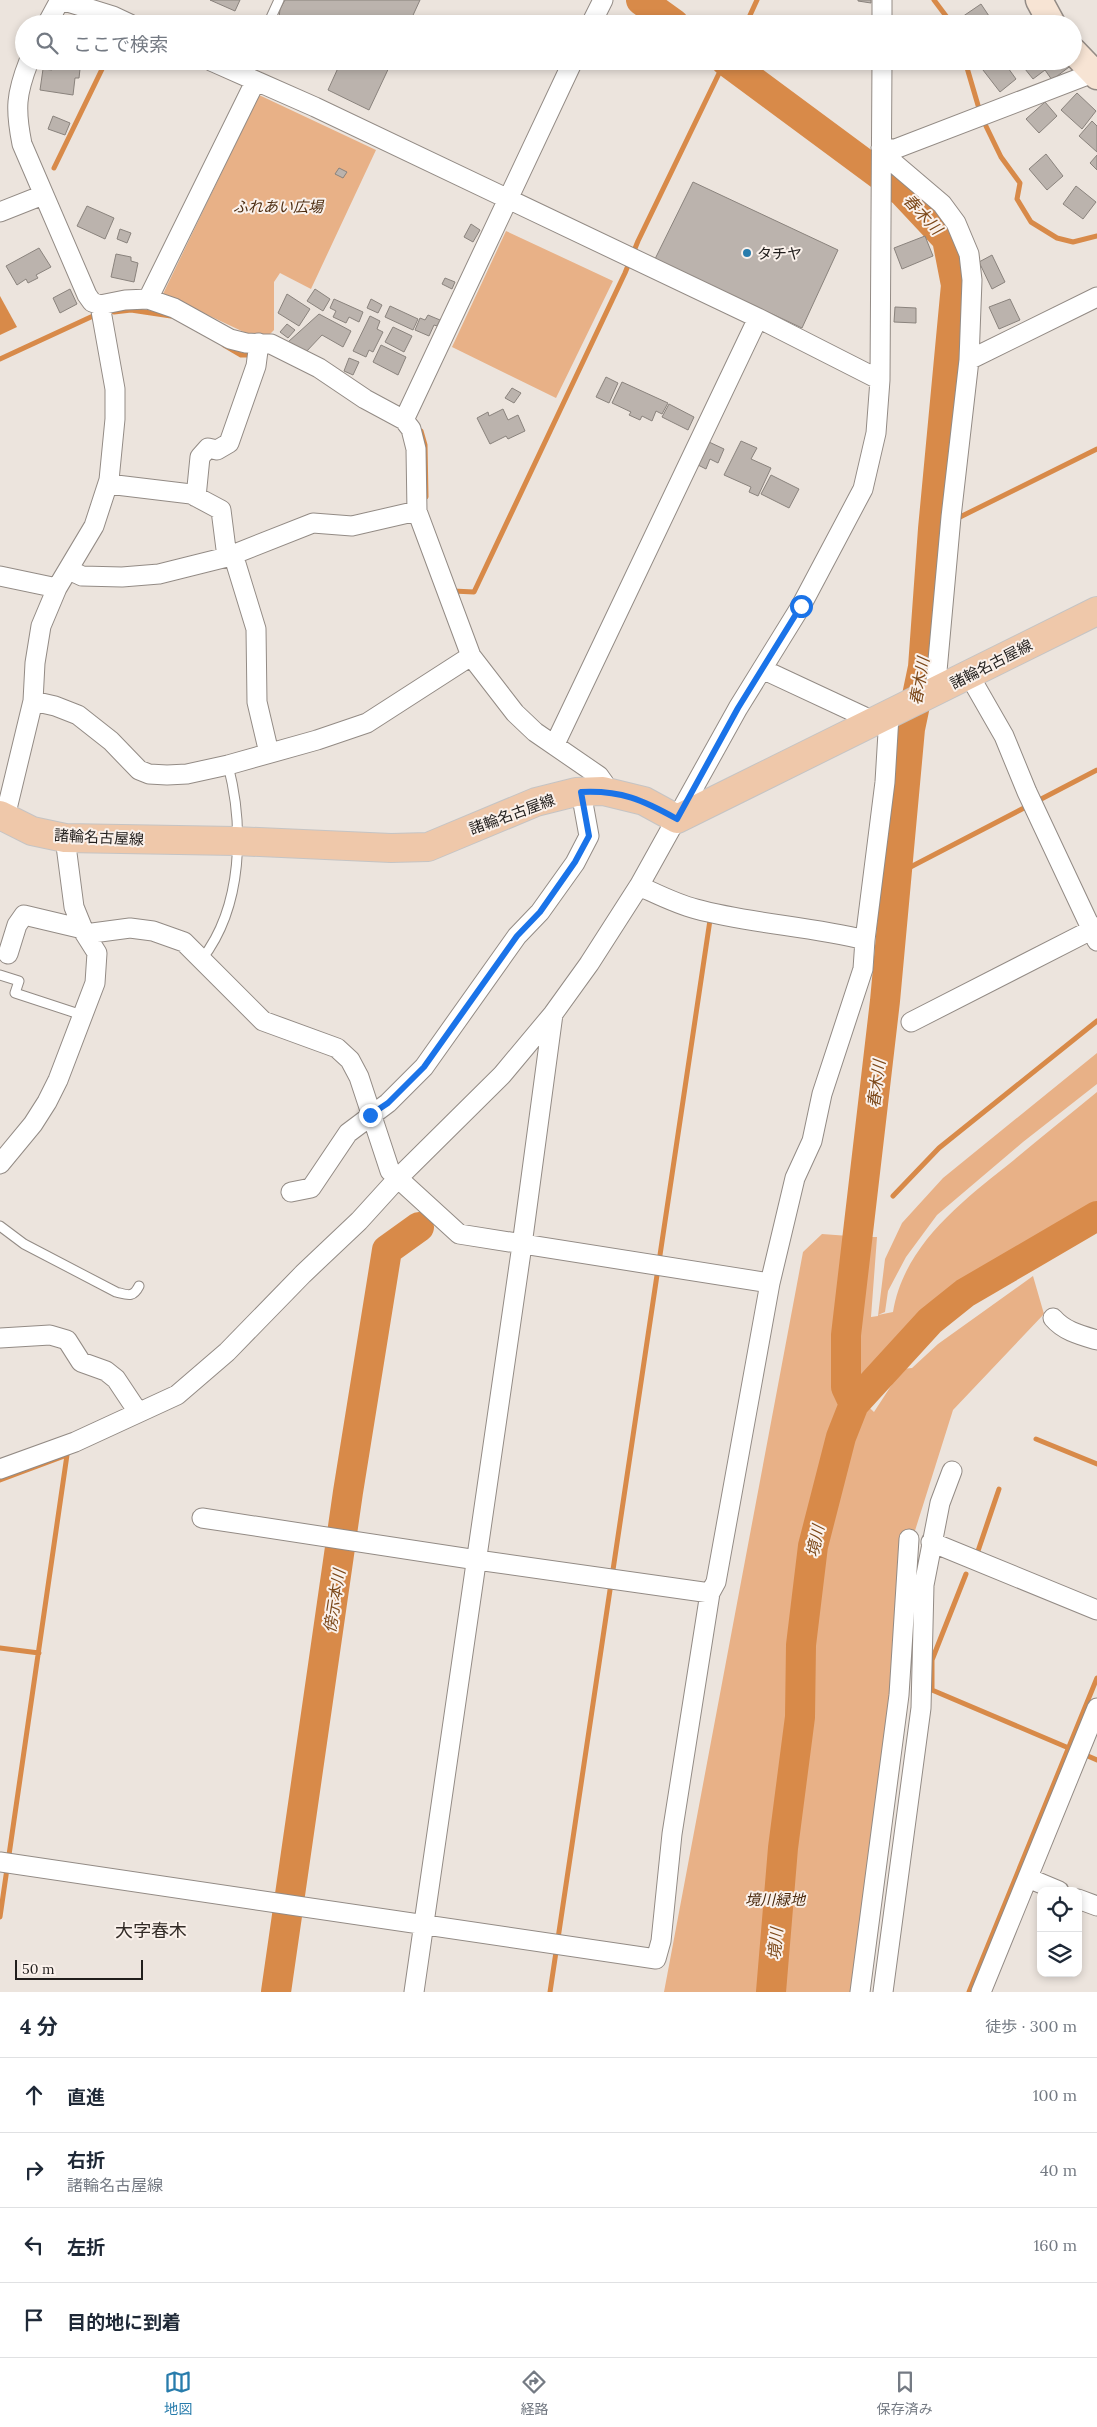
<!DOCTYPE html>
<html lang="ja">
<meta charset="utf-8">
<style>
:root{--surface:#fff;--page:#f2f2f3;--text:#1f2937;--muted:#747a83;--line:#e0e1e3;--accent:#287cac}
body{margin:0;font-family:Lora,"Noto Sans JP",serif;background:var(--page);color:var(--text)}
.controls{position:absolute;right:15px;bottom:15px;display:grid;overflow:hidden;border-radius:10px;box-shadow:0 2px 8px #0003}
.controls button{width:45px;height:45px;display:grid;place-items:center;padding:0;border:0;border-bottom:1px solid var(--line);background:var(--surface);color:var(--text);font:25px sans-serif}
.scale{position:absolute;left:15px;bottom:12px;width:128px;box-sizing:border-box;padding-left:5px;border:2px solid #211e1c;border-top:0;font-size:14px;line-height:18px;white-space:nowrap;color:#211e1c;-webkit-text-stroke:4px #faf1eb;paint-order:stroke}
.stop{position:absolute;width:15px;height:15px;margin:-11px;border:4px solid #1a73e8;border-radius:50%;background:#fff}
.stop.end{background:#1a73e8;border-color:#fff;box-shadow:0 1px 5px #0008}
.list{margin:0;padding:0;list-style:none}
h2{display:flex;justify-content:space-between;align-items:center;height:65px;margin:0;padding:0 20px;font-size:21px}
h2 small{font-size:16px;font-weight:400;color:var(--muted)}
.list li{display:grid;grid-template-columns:32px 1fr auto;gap:15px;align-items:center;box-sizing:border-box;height:75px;padding:0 20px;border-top:1px solid var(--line)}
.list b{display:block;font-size:19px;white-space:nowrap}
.list p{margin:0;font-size:16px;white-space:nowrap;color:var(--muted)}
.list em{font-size:16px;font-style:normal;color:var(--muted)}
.icon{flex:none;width:28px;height:28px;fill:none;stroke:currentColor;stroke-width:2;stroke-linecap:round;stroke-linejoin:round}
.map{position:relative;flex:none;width:1097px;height:1992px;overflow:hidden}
.search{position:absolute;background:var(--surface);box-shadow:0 2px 8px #0003;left:15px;right:15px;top:15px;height:55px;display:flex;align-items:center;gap:12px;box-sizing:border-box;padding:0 18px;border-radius:28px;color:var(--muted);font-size:19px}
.sheet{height:365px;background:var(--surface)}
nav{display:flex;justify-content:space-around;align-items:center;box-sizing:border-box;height:70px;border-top:1px solid var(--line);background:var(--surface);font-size:14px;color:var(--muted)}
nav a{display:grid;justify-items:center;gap:2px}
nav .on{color:var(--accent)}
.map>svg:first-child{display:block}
</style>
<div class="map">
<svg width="1097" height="1992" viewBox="0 0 1097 1992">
<rect width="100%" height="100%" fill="#ece4dd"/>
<!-- green -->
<path fill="#e8b187" d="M259 95 376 150 311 289 280 273 274 282V330L263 341 163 294Z
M506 231 613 281 556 398 452 347Z
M1097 1053V1084L1023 1142 937 1215 906 1257 888 1291 885 1312 878 1315 893 1312C904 1244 964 1200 1014 1160 1041 1137 1069 1115 1097 1092V1202L958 1286 891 1347 879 1368 865 1381 850 1376 863 1237H877L871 1317 878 1316 885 1259 902 1223 943 1178Z
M822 1234 849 1236 836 1376 874 1412 902 1369 912 1368 938 1344 1033 1276 1044 1314 953 1410 913 1537 856 1992H664L803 1252Z"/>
<!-- water -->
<path fill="#d88a49" d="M0 296 17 327 0 335Z"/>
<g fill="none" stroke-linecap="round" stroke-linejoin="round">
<!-- stream -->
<path stroke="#d88a49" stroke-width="5" d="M934 0 952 24
M746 24 757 0
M965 61 980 112
M983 120 1001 157 1020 183 1017 199 1031 222 1057 238 1073 242 1097 236
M54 168 106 61
M114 312 131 310 171 316
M224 345 241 355H253
M0 359 93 316
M421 431 425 445 426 497
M956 519 1097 449
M933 529 946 523
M453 591 474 592 625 273 638 241 725 61
M897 874 1097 770
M893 1196 939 1148 1097 1021
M1036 1439 1097 1464
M0 1480 67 1455 0 1917
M978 1551 999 1489
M966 1574 932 1660V1690L1071 1749
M0 1648 39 1653
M1081 1753 1097 1760
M550 1992 710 920
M969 1992 1097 1678"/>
<!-- river -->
<path stroke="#d88a49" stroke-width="30" d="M641 0 674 24
M726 61 903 192 947 239 956 285 933 529 923 667 910 729 885 1001 846 1335V1387L854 1404
M276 1992 348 1492 387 1250 419 1227
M771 1992 783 1848 800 1717 801 1645 813 1546 841 1437 854 1404 930 1321 965 1293 1097 1216"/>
</g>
<!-- building -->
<path fill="#bbb3ad" stroke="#8a837d" d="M210 0H240L235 11Z
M420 0 409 24H281L279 18 280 9 285 0Z
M858 0H871V3L858 1Z
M981 4 989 16 978 24H962L959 19Z
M335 61H392L369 110 328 90 338 68Z
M976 61H1003L1016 79 1000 92Z
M1035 61H1065L1069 67 1052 80 1045 70 1033 79 1025 69Z
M53 66 80 69 79 78H75L73 95 40 90 43 69 52 70Z
M1077 93 1096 111 1082 129 1061 110Z
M1045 102 1057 116 1039 133 1026 119Z
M53 116 70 123 65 135 48 129Z
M1092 121 1097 126V152L1079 136Z
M1046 154 1063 176 1047 190 1029 169Z
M1097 155V170L1090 163Z
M339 168 347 172 343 178 335 174Z
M693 182 838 250 802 328 655 259Z
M1076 186 1096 202 1083 219 1063 204Z
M87 206 114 218 105 239 77 226Z
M471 224 480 230 473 242 464 237Z
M120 229 131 233 127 243 117 239Z
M925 236 933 256 902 269 894 248Z
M39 248 51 267 36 275 38 278 28 283 26 279 17 285 6 266Z
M116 254 131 257V261L138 263 134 282 111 277Z
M992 255 1005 282 992 289 979 262Z
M445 278 455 282 452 289 442 284Z
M70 289 77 304 60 313 53 298Z
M315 289 330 299 323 311 307 301Z
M287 294 310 309 299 326 278 313Z
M334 299 363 312 359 322 349 317 346 323 333 317 336 311 330 308Z
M371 299 382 305 378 313 367 308Z
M1010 299 1020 320 999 329 989 307Z
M390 306 418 319 413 330 385 317Z
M895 307 916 308V323L894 322Z
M319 314 351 331 343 347 322 335 305 353 288 342Z
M428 315 440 320 437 326 434 325 429 336 415 330 420 318 425 320Z
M370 316 380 321 377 329 383 332 373 352 369 350 366 357 353 351Z
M287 324 295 330 288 338 280 332Z
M393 327 412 336 404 352 385 342Z
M381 345 406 357 398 375 373 362Z
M349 358 359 362 353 375 344 371Z
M606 377 618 383 609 403 596 397Z
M622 382 668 403 662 414 656 411 652 421 642 416 640 420 629 415 631 412 612 403Z
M512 388 521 393 514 403 505 398Z
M669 404 694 417 688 430 662 417Z
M503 409 508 420 518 415 525 431 508 439 506 436 490 444 477 418 488 412 489 416Z
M741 441 757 448 751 459 771 468 758 496 749 492 751 487 724 475Z
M709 442 724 449 718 463 710 459 706 469 698 465Z
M771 475 799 489 789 508 761 494Z"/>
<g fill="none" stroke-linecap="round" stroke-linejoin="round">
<!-- lane casing -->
<g stroke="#938b85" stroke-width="11">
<path id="lane" d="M268 24 279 0
M243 76 250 61
M202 959C243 906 244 827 228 765
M0 975 19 981 15 993 82 1015
M0 1226 24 1244 116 1292C128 1295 133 1298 139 1286"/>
</g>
<!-- street casing -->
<g stroke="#938b85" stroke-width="21">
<path id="street" d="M61 0 113 16 130 24
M47 24 60 0
M591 24 603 0
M882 24V0
M29 61C16 94 15 109 22 144L87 295 92 302 100 305 125 300 148 299 174 308 230 339 246 343 271 344 319 368 365 399 404 420 411 429 416 449 417 511 471 656 515 713 535 732 599 776 604 783 603 791
M211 61 315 107 758 318 880 380
M881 148 895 149 1093 73
M895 164 942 204 956 223 969 254 972 280 969 360 951 517 935 693
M0 212 43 195
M148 299 255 82
M969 360 1097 297
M404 420 573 61
M108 484 191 494 221 510 227 557
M196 497 200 457 208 448 217 450 229 443 256 366 259 343
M233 554 256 629 257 702 269 753
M69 570 82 576 122 577 159 574 227 557 313 523 352 526 417 511
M0 576 57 588
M762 669 867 718 871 724
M969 675 1004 736 1027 792 1097 941
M33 701 55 706 78 715 111 741 139 770 149 774 167 775 187 774 228 765 317 740 367 723 471 656
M555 744 758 318
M5 817 33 701 35 663 41 626 57 588 94 526 109 480 115 419V389L100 305
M639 886C657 894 676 904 696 909 751 924 809 926 865 940
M85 934 130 928 153 931 184 942 263 1021 337 1048 350 1060 359 1077 390 1171 459 1234 770 1283
M8 954 17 925 24 915 83 929
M911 1022 1097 927
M0 1164 33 1124 47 1102 58 1080 95 983 97 953 85 934 74 907 65 838
M291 1192 311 1188 348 1133 388 1103 424 1067 517 936 540 912 575 863 589 836 581 792
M1053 1318C1064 1331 1080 1335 1097 1340
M0 1338 50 1335 67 1340 81 1362 106 1371 116 1379 138 1412
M0 1469 75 1442 177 1395 227 1352 303 1274 359 1221 399 1177 502 1075 553 1014 589 964 639 886 738 708 801 606 863 489 876 433 880 380 882 61
M202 1518 477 1560 710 1593
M931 1542 1097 1610
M0 1862 656 1959 661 1941 672 1834 710 1593 716 1582 770 1283 795 1178 812 1141 822 1094 863 969 865 940 885 782 889 716
M1028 1878 1059 1891
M1078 1899 1097 1906
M414 1992 522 1245 553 1014
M860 1992 899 1695 909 1539
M883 1992 921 1708 924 1585 940 1503 952 1471
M981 1992 1097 1708"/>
</g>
<!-- secondary casing -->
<g stroke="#938b85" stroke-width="29">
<path id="secondary" d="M1039 0 1052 24
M1073 51 1097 76"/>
</g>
<!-- primary casing -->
<g stroke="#c5c4c4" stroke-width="30">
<path id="primary" d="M0 815 32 831 65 838 235 841 391 848 428 847 536 802 576 792 603 791 644 801 677 819 1097 611"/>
</g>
<!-- lane -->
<use href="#lane" stroke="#fff" stroke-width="9"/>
<!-- street -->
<use href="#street" stroke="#fff" stroke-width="19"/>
<!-- secondary -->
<use href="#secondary" stroke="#f7e4d4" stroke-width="26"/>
<!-- primary -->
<use href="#primary" stroke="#efc8aa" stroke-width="28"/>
</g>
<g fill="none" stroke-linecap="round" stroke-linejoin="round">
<!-- route -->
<path stroke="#1a73e8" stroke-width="6" d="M370 1115 388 1103 424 1067 517 936 540 912 575 862 589 836 581 792C621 790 643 800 677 819L738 708 801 606"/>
</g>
<!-- markers -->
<circle fill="#287cac" stroke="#faf1eb" stroke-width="2" cx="747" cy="253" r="5"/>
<g text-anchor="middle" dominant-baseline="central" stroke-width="4" stroke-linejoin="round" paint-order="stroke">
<!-- park labels -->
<g font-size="15" font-style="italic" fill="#4c2c10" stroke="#faf1eb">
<text x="278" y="206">ふれあい広場</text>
<text x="775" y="1899">境川緑地</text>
</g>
<!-- poi labels -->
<g font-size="15" fill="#211e1c" stroke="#faf1eb" text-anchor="start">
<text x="757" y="253">タチヤ</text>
</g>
<!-- street labels -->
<g font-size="15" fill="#211e1c" stroke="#faf1eb">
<text transform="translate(991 664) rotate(-27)">諸輪名古屋線</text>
<text transform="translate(512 814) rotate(-20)">諸輪名古屋線</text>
<text transform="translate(99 837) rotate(3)">諸輪名古屋線</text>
</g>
<!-- water labels -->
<g font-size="16" font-style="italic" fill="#7c4819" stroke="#faf1eb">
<text transform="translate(923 214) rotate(47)">春木川</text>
<text transform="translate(919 681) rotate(-80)">春木川</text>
<text transform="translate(876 1084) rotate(-83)">春木川</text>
<text transform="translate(815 1541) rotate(-78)">境川</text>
<text transform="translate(334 1601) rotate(-81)">傍示本川</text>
<text transform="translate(775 1944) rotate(-85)">境川</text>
</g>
<!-- quarter labels -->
<g font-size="18" fill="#322b26" stroke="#faf1eb">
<text x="151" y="1930">大字春木</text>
</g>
</g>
</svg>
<div class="controls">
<button><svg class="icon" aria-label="locate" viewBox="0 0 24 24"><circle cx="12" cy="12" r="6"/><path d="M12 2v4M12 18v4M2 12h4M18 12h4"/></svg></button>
<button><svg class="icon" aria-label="layers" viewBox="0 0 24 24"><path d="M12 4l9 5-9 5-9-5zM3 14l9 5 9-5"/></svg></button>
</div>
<div class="scale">50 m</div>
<div class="stop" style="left:801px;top:606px"></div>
<div class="stop end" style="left:370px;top:1115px"></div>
<div class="search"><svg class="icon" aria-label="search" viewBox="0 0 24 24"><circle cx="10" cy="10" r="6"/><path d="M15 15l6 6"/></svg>ここで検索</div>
</div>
<section class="sheet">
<h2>4 分<small>徒歩 · 300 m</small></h2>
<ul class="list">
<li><svg class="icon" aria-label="ahead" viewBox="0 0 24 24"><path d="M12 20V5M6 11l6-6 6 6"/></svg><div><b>直進</b></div><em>100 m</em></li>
<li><svg class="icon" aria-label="right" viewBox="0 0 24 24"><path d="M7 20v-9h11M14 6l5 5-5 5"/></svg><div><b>右折</b><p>諸輪名古屋線</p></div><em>40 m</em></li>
<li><svg class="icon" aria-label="left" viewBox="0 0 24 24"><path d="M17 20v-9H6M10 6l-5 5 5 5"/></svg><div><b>左折</b></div><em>160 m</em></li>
<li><svg class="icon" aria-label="arrive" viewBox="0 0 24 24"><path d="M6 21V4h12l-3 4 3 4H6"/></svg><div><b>目的地に到着</b></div></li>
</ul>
</section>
<nav>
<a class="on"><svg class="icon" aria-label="map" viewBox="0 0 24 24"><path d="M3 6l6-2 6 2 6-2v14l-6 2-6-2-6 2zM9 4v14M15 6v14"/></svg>地図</a>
<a><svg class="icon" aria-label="directions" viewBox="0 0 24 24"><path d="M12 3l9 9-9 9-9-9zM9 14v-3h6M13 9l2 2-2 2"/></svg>経路</a>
<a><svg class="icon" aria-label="saved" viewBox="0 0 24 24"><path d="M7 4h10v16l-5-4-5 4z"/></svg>保存済み</a>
</nav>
